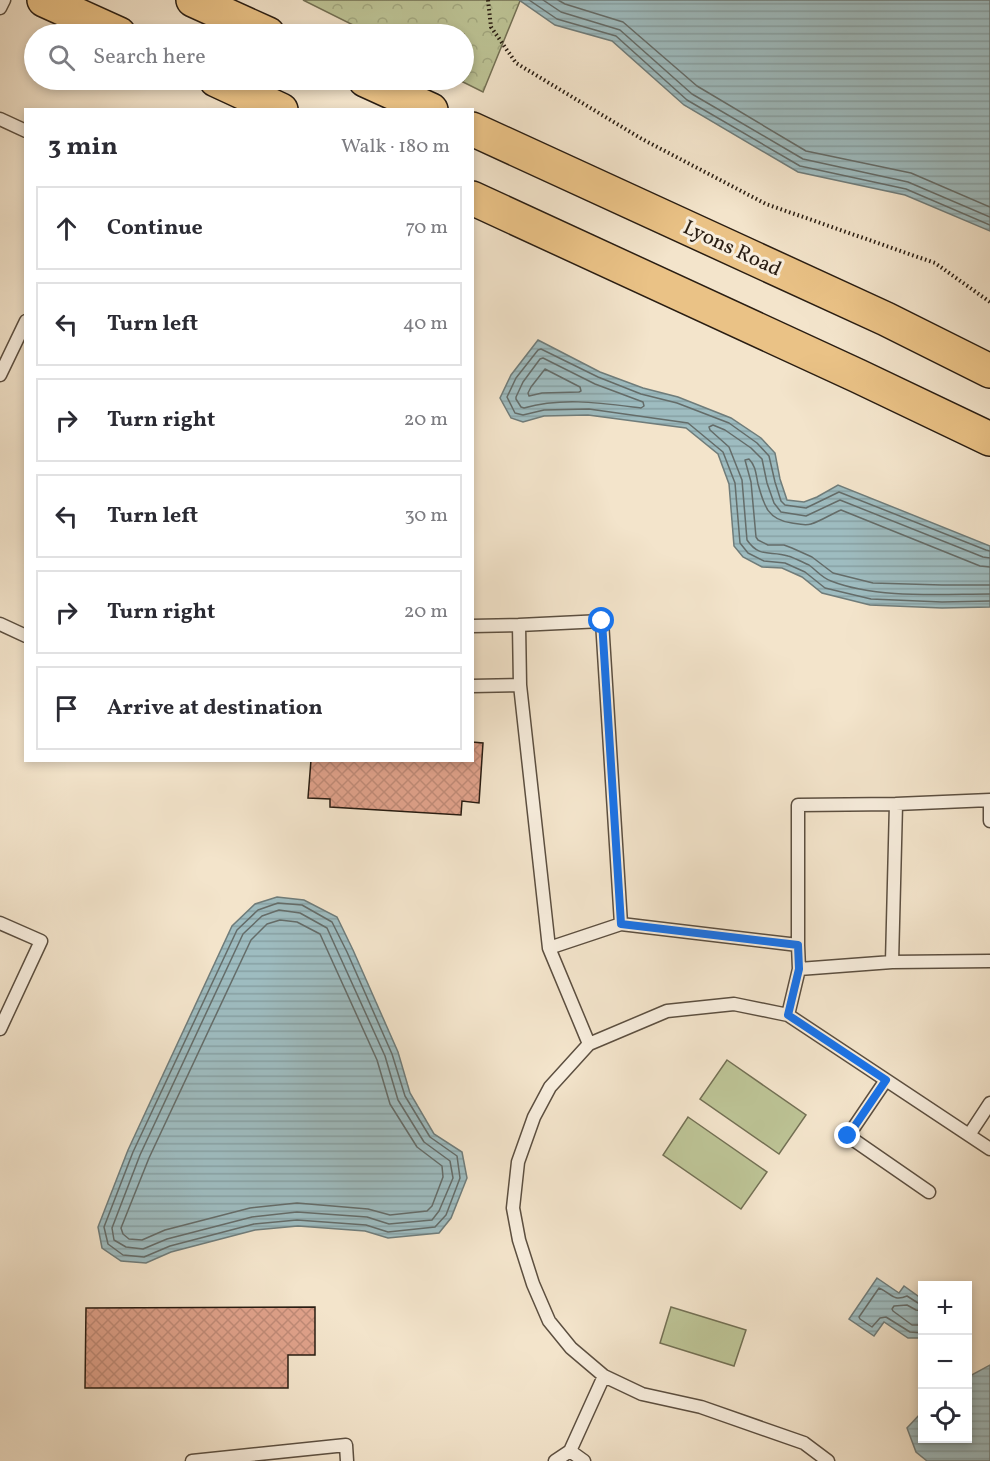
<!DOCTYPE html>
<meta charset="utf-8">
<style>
:root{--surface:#fff;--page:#f7f7f7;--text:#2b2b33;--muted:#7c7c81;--line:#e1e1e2}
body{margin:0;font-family:Vollkorn,serif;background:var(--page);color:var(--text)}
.controls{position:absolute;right:18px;bottom:18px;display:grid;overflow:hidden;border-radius:0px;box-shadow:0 3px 9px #0003}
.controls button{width:54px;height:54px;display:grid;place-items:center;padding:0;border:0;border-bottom:2px solid var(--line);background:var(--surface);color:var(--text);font:30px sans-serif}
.stop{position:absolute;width:18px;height:18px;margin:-14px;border:4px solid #1a73e8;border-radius:50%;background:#fff}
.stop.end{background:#1a73e8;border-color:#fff;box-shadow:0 2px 6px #0008}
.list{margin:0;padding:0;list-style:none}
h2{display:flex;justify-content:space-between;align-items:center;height:78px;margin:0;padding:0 24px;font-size:26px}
h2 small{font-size:20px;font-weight:400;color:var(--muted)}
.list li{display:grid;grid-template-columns:39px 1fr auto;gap:18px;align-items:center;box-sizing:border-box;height:84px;margin:0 12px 12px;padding:0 12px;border:2px solid var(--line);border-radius:0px}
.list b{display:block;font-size:22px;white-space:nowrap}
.list em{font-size:20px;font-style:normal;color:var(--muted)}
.icon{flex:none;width:33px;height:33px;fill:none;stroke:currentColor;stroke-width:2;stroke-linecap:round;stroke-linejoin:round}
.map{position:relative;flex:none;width:990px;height:1461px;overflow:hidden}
.search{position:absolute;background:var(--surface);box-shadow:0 3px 9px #0003;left:24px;top:24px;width:450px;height:66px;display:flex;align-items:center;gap:15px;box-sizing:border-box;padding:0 21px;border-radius:33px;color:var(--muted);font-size:22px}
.panel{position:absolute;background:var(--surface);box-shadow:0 3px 9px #0003;left:24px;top:108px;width:450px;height:654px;border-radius:0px}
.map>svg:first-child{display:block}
</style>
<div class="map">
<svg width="990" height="1461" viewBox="0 0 990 1461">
<defs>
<pattern id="park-crowns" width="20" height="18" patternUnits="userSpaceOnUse" patternTransform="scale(1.5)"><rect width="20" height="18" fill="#bdc496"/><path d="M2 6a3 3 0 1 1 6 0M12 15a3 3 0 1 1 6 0" fill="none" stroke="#a2a880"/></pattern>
<pattern id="water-rules" width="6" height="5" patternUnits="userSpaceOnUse" patternTransform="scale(1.5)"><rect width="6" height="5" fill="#9ebcc0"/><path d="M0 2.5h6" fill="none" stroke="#88a1a4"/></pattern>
<pattern id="building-cross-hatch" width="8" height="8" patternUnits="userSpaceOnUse" patternTransform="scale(1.5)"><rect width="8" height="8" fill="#dfa18a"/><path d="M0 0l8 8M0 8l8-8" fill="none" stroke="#bf8a76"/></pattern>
</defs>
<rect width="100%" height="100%" fill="#f3e4cb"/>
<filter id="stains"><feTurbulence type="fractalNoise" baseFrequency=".00333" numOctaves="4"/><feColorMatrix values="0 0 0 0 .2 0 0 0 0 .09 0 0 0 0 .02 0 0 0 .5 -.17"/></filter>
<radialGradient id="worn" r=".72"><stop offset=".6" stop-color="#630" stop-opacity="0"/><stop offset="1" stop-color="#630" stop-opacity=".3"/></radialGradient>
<!-- grass -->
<path fill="#bdc496" stroke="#737054" stroke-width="1.5" d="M727 1060 806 1115 779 1154 700 1099Z
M688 1117 767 1172 741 1209 663 1155Z
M671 1307 746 1330 734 1366 660 1343Z"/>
<!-- park -->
<path fill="url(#park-crowns)" stroke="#737054" stroke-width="1.5" d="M303 0H519L520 1 483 92 459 80H464V34H371Z"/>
<!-- water -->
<path fill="url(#water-rules)" stroke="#6f7c7a" stroke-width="1.5" d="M519 0H990V231L905 195 798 172 684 105 612 41 555 25Z
M538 340 600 372 643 388 678 397 731 418 761 438 775 453 780 479 787 500 804 502 817 497 838 485 990 546V607L942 608 870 605 822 593 802 577 782 568 762 567 743 557 734 546 729 484 718 454 686 428 588 415 544 416 523 422 511 418 500 398 511 375Z
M277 897 304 900 337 917 353 950 398 1052 410 1093 434 1134 462 1152 467 1178 451 1218 439 1233 388 1238 365 1231 298 1226 255 1230 171 1252 146 1263 121 1261 102 1248 98 1227 128 1150 232 926 255 904Z
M877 1278 899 1293 904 1286 922 1299V1338H908L884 1322 874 1336 849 1319Z
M990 1365V1461H927L916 1452 907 1428 922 1412V1438H968V1377Z"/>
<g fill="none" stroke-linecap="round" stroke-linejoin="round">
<!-- shore -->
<path stroke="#646c69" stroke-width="1.5" d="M529 0 557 19 616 36 687 100 800 166 906 189 990 225
M543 0 561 12 620 30 692 94 803 159 908 182 990 217
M558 0 565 4 623 22 697 86 806 151 911 173 990 207
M543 358 595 384 643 402 644 406 641 408C601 403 563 397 524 408L521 407 516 399V397L523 382 540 359Z
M545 369 580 387 581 391 579 392 542 393 529 396 528 393 531 387Z
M990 551 986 550 839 492 806 508 785 505 781 501 775 482 769 456 757 443 729 423 677 403 641 394 598 377 541 349 538 350 516 378 507 397 515 413 523 415 544 410 589 409 688 423 723 452 735 483 740 543 748 553 764 561 785 563 805 572 825 588 871 599 942 602 990 601
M990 558 983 557 840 500 806 516 781 512 774 503 767 483 762 459 751 448 725 430 713 425 709 427 710 430 729 447 742 480 747 540C760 559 771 550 788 556 795 558 802 562 809 565 816 570 822 578 831 581 877 599 940 594 990 594
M990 567 980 566 841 510C831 514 821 521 811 524 805 526 798 524 792 523 768 520 764 506 758 484 756 475 756 466 749 459L745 460 751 482 756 537 758 540 768 545H784L792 548 812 557 833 573 873 583 942 585H990
M278 903 302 905 332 922 347 952 392 1054 405 1096 430 1137 457 1156 460 1178 446 1215 435 1227 388 1232 366 1225 297 1220 254 1224 170 1246 144 1257 123 1255 108 1244 104 1227 133 1152 237 930 258 910Z
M279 910 300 913 327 928 385 1056 398 1100 424 1142 450 1161 453 1178 439 1211 432 1220 389 1224 367 1217 297 1212 252 1217 167 1239 143 1249 126 1247 114 1240 112 1228 140 1155 243 934 262 916Z
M280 920 297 922 320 934 377 1060 390 1104 417 1147 442 1166 443 1177 432 1206 427 1211 390 1215 368 1209 297 1203 250 1208 165 1230 142 1240 129 1239 123 1234 121 1228 149 1158 251 940 267 924Z
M922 1303H918L907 1296C893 1302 891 1293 879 1288L859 1317 860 1319 872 1327 880 1318 886 1317 910 1332 922 1333
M922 1311 916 1310 907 1305 894 1306 892 1309 893 1311 912 1325H922"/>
</g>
<!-- building -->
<path fill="url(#building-cross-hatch)" stroke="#291d12" stroke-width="1.5" d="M472 742 483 743 479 803 462 801 461 815 330 807V799L308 798 311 760H472Z
M315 1307V1355H288V1388H85L86 1308Z"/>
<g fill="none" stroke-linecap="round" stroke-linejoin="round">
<!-- lane casing -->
<g stroke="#5c4f40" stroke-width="15">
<path id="lane" d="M0 8 4 0
M0 119 26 131
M0 375 26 321
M0 624 26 636
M472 626 519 625
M520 685 519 625 602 621 621 924
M472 686 520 685 549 948 621 924 798 945 799 969 788 1015 990 1149
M896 804 990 800V821
M0 923 41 941 0 1029
M798 945V805L896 804 892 962
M549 948 589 1044 550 1087 534 1117 518 1162 513 1208 519 1240 533 1284 549 1321 571 1348 604 1376 642 1394 701 1407 804 1443 828 1461
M799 969 892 962 990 961
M589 1044 667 1011 734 1004 788 1015
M886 1080 848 1136 929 1192
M969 1135 990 1103
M570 1451 584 1461
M192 1461 346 1445 347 1461
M555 1461 570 1451 604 1376"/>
</g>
<!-- primary casing -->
<g stroke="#291d12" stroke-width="36">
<path id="primary" d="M44 0 119 34
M193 0 268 34
M216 80 281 110
M365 80 431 110
M472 129 886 319 990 371
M472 198 858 376 990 439"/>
</g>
<!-- path -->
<path stroke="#291d12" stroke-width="4" stroke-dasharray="1.5 3" stroke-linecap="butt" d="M488 0 491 27 516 63 559 89 642 139 766 204 935 263 990 302"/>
<!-- lane -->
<use href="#lane" stroke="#f7eddd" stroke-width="12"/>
<!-- primary -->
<use href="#primary" stroke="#eac286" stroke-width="33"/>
</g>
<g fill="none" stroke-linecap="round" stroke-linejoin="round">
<!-- route -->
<path stroke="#1a73e8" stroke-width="8" d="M602 621 621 924 798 945 799 969 788 1015 886 1080 848 1136"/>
</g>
<g text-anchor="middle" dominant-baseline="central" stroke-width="6" stroke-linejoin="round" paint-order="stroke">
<!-- street labels -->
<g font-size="21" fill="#291d12" stroke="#f7eddd">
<text transform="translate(732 249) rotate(25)">Lyons Road</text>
</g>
</g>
<rect width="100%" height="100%" filter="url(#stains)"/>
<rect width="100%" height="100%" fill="url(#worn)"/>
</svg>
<div class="controls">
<button>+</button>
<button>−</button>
<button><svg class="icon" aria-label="locate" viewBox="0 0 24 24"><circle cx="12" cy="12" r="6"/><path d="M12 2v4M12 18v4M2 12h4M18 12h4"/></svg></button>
</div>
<div class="stop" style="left:602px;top:621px"></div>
<div class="stop end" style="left:848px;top:1136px"></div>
<div class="search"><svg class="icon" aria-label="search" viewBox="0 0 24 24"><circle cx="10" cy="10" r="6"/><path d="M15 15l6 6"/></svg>Search here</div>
<section class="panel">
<h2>3 min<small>Walk · 180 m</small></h2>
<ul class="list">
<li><svg class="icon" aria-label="ahead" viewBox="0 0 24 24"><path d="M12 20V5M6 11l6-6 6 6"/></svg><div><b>Continue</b></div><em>70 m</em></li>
<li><svg class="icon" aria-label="left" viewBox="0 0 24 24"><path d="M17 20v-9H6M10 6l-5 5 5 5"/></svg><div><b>Turn left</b></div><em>40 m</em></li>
<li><svg class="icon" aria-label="right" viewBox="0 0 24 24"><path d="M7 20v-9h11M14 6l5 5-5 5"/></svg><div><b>Turn right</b></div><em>20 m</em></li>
<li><svg class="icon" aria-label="left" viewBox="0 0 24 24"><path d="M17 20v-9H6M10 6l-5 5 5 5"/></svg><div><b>Turn left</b></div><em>30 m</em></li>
<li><svg class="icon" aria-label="right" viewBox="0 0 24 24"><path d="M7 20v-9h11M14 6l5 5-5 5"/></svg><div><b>Turn right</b></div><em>20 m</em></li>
<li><svg class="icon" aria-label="arrive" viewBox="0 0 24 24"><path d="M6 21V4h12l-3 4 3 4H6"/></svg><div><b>Arrive at destination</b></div></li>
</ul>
</section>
</div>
